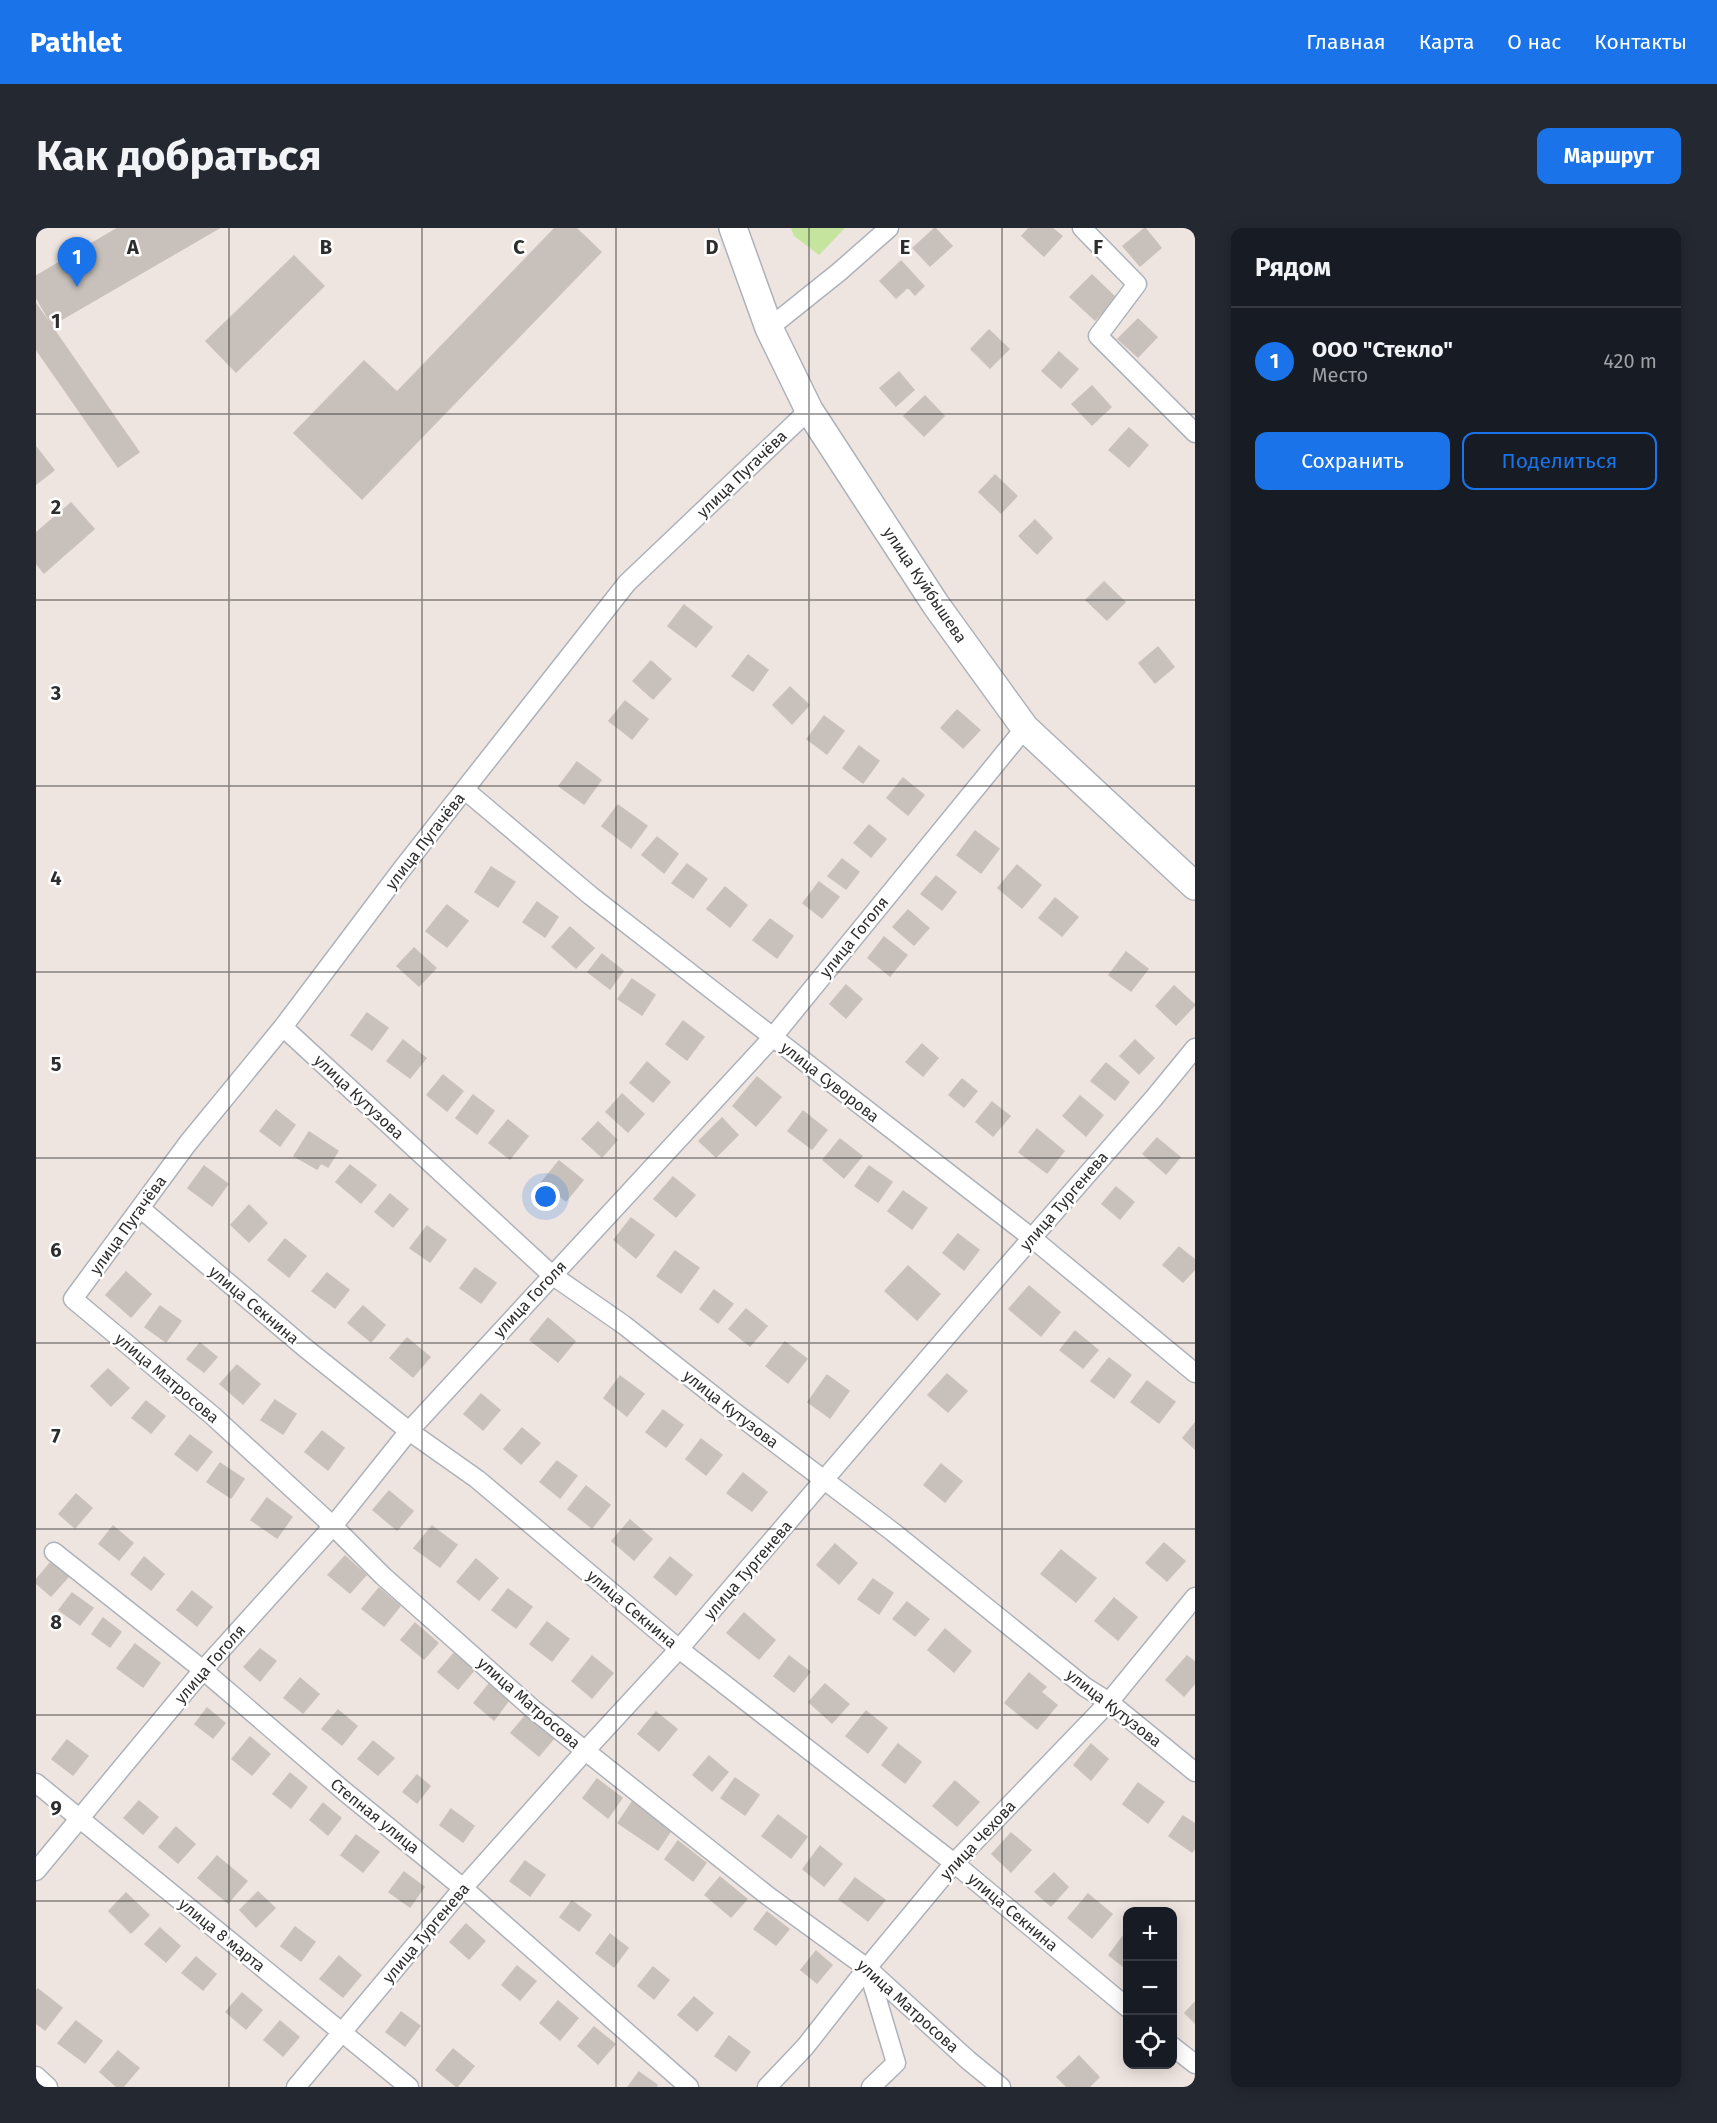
<!DOCTYPE html>
<html lang="ru">
<meta charset="utf-8">
<style>
:root{--surface:#171b24;--page:#242831;--text:#f1f3f6;--muted:#9ea1a6;--line:#363941;--accent:#1a73e8}
body{margin:0;font-family:"Fira Sans",sans-serif;background:var(--page);color:var(--text)}
.controls{position:absolute;right:18px;bottom:18px;display:grid;overflow:hidden;border-radius:12px;box-shadow:0 3px 15px #0003}
.controls button{width:54px;height:54px;display:grid;place-items:center;padding:0;border:0;border-bottom:2px solid var(--line);background:var(--surface);color:var(--text);font:30px sans-serif}
.you{position:absolute;left:510px;top:969px;width:21px;height:21px;margin:-15px;border:4px solid #fff;border-radius:50%;background:#1a73e8;box-shadow:0 0 0 9px #1a73e833}
.badge{display:grid;place-items:center;width:39px;height:39px;border-radius:50%;background:var(--accent);color:#fff;font-size:20px;font-weight:700}
.pin{position:absolute;translate:-50% -50px;filter:drop-shadow(0 2px 3px #0008)}
.pin::after{content:'';position:absolute;top:32px;width:21px;height:18px;background:inherit;clip-path:polygon(0 0,100% 0,50% 100%)}
.list{margin:0;padding:0;list-style:none}
h2{display:flex;justify-content:space-between;align-items:center;height:78px;margin:0;padding:0 24px;font-size:26px}
h2 small{font-size:20px;font-weight:400;color:var(--muted)}
.list li{display:grid;grid-template-columns:39px 1fr auto;gap:18px;align-items:center;box-sizing:border-box;height:108px;padding:0 24px;border-top:2px solid var(--line)}
.list b{display:block;font-size:22px;white-space:nowrap}
.list p{margin:0;font-size:20px;white-space:nowrap;color:var(--muted)}
.list em{font-size:20px;font-style:normal;color:var(--muted)}
.actions{display:flex;gap:12px;padding:18px 24px}
.actions a{flex:1;padding:14px 0;border:2px solid var(--accent);border-radius:12px;text-align:center;font-size:21px;color:var(--accent)}
.actions .main{background:var(--accent);color:#fff}
.icon{flex:none;width:33px;height:33px;fill:none;stroke:currentColor;stroke-width:2;stroke-linecap:round;stroke-linejoin:round}
.map{position:relative;flex:none;width:1159px;height:1859px;overflow:hidden;border-radius:12px}
header{display:flex;align-items:center;gap:36px;box-sizing:border-box;height:84px;padding:0 30px;background:var(--accent);color:#fff}
header strong{font-size:28px}
nav{display:flex;gap:33px;margin-inline-start:auto;font-size:21px}
.intro{display:flex;align-items:center;justify-content:space-between;box-sizing:border-box;height:144px;padding:0 36px}
h1{margin:0;font-size:42px}
.button{padding:15px 27px;border-radius:12px;background:var(--accent);color:#fff;font-size:21px;font-weight:700}
main{display:flex;gap:36px;padding:0 36px}
aside{flex:1;background:var(--surface);border-radius:12px;box-shadow:0 3px 15px #0003}
.map>svg:first-child{display:block}
</style>
<header>
<strong>Pathlet</strong>
<nav><a>Главная</a><a>Карта</a><a>О нас</a><a>Контакты</a></nav>
</header>
<div class="intro"><h1>Как добраться</h1><a class="button">Маршрут</a></div>
<main>
<div class="map">
<svg width="1159" height="1859" viewBox="0 0 1159 1859">
<rect width="100%" height="100%" fill="#efe5e0"/>
<!-- green -->
<path fill="#c5e49e" d="M755 0H809L783 27 758 8Z"/>
<!-- building -->
<path fill="#c8c1bb" stroke="#cac1ba" stroke-width="1.5" d="M82 0H183L16 97 0 69V48Z
M519 0H540L565 24 326 271 258 205 328 133 361 164Z
M899 0 916 18 894 38 877 20Z
M993 0H1016L1026 8 1008 28 986 8Z
M1109 0 1125 20 1104 38 1087 18Z
M258 28 288 58 200 144 170 113Z
M865 33 888 58 879 67 872 59 860 70 844 53Z
M1056 47 1080 70 1059 92 1034 69Z
M0 76 103 224 82 239 0 121Z
M1102 91 1121 109 1102 129 1082 111Z
M953 102 973 121 954 140 935 121Z
M1023 124 1042 141 1025 160 1006 143Z
M863 144 878 162 860 178 844 160Z
M1056 158 1075 179 1056 197 1036 176Z
M889 168 908 188 888 208 868 188Z
M1093 200 1112 217 1093 239 1073 222Z
M0 219 18 242 0 256Z
M959 247 981 268 965 285 943 264Z
M35 275 58 301 8 345 0 335V305Z
M999 292 1016 310 1001 326 983 308Z
M1068 354 1089 374 1071 392 1050 372Z
M648 377 676 399 660 419 632 398Z
M1122 419 1138 439 1119 455 1103 435Z
M712 427 732 442 717 463 696 448Z
M615 433 635 451 617 471 597 453Z
M754 459 773 477 756 496 737 477Z
M589 473 612 491 596 511 573 493Z
M921 482 944 502 927 520 905 500Z
M788 488 808 503 791 526 771 511Z
M823 518 843 533 827 555 807 540Z
M541 534 565 552 548 576 523 558Z
M867 550 888 567 872 587 851 570Z
M582 577 611 598 595 620 566 598Z
M833 597 850 611 835 629 818 615Z
M939 603 963 621 945 645 921 627Z
M621 609 642 626 628 645 606 627Z
M806 631 823 644 810 661 792 648Z
M651 636 671 651 657 670 636 655Z
M981 637 1005 657 986 680 962 660Z
M455 639 479 654 462 679 439 664Z
M900 648 920 664 906 682 885 666Z
M783 654 803 669 786 690 767 675Z
M689 659 711 677 694 699 671 681Z
M1019 670 1042 689 1026 708 1003 690Z
M501 674 522 689 509 709 487 694Z
M411 677 432 693 411 719 390 703Z
M872 682 893 700 878 717 857 699Z
M734 691 757 708 741 730 717 712Z
M534 699 558 720 540 740 516 719Z
M848 709 871 727 854 748 832 730Z
M378 720 400 740 383 758 361 738Z
M1090 724 1112 741 1095 763 1073 747Z
M566 726 587 743 574 761 552 744Z
M596 751 619 767 606 787 582 771Z
M810 757 826 771 810 790 794 776Z
M1138 758 1159 777 1140 797 1120 778Z
M331 785 352 800 336 822 315 807Z
M647 793 668 809 651 832 630 816Z
M367 812 390 830 374 850 351 833Z
M1099 812 1118 830 1103 846 1084 828Z
M886 816 902 830 887 848 870 834Z
M611 834 634 854 617 874 594 855Z
M1070 835 1093 854 1079 872 1055 853Z
M407 847 427 863 411 883 391 867Z
M721 849 745 869 720 898 697 878Z
M926 851 941 863 928 879 913 867Z
M586 866 608 886 592 904 570 884Z
M437 867 458 883 441 906 420 890Z
M1044 868 1067 887 1050 908 1027 888Z
M956 874 974 888 957 908 940 894Z
M240 882 259 897 244 918 224 903Z
M767 883 791 902 776 921 752 903Z
M686 890 702 907 680 929 663 913Z
M472 892 492 908 474 931 453 915Z
M562 894 581 912 566 929 546 911Z
M1001 901 1028 923 1011 945 983 924Z
M273 904 302 923 292 939 285 935 281 941 258 928Z
M1121 910 1144 929 1130 946 1107 926Z
M804 911 826 928 808 950 787 932Z
M523 933 547 952 530 973 506 954Z
M314 937 340 957 325 975 300 954Z
M168 938 192 956 176 978 152 960Z
M833 938 856 954 842 974 819 958Z
M637 949 659 967 640 989 618 971Z
M1080 959 1098 974 1084 991 1066 976Z
M867 963 891 980 876 1001 852 983Z
M354 966 372 981 357 999 339 984Z
M213 977 231 995 213 1014 195 997Z
M595 990 618 1007 600 1030 578 1012Z
M391 998 410 1012 394 1034 374 1020Z
M922 1006 943 1022 928 1042 907 1025Z
M249 1011 270 1028 253 1049 232 1032Z
M1143 1019 1159 1032V1041L1147 1054 1127 1037Z
M639 1023 663 1040 645 1065 621 1048Z
M872 1038 904 1066 881 1092 849 1063Z
M439 1040 460 1055 445 1075 424 1060Z
M90 1044 115 1066 95 1089 70 1067Z
M291 1045 313 1062 299 1080 276 1063Z
M993 1058 1024 1084 1005 1108 973 1081Z
M678 1062 697 1076 682 1095 664 1081Z
M124 1078 145 1093 130 1114 109 1099Z
M327 1078 349 1097 335 1114 312 1095Z
M710 1081 731 1098 714 1118 693 1101Z
M512 1090 539 1113 522 1134 494 1112Z
M1039 1103 1062 1122 1047 1140 1024 1122Z
M371 1110 394 1129 377 1149 354 1130Z
M749 1114 771 1131 752 1155 730 1138Z
M164 1115 181 1129 168 1144 151 1131Z
M1073 1130 1095 1147 1078 1170 1055 1153Z
M201 1137 224 1156 207 1176 184 1156Z
M72 1141 93 1160 75 1178 55 1158Z
M911 1146 931 1163 912 1184 892 1167Z
M791 1147 813 1163 794 1190 772 1174Z
M584 1148 608 1166 591 1188 568 1170Z
M1111 1153 1139 1174 1123 1195 1095 1174Z
M445 1166 464 1182 447 1202 428 1186Z
M239 1172 260 1186 247 1206 225 1192Z
M110 1173 129 1188 115 1205 96 1190Z
M627 1182 647 1197 630 1219 610 1204Z
M1159 1195V1221L1147 1210Z
M486 1200 504 1215 485 1236 468 1221Z
M286 1203 308 1220 292 1242 269 1224Z
M154 1207 176 1224 161 1243 139 1226Z
M665 1211 686 1227 670 1247 650 1231Z
M521 1233 541 1248 524 1270 504 1254Z
M184 1235 208 1251 195 1270 171 1254Z
M905 1236 926 1253 909 1274 888 1257Z
M707 1245 731 1264 716 1283 691 1265Z
M550 1258 574 1277 556 1300 532 1281Z
M353 1263 377 1283 361 1302 337 1282Z
M40 1266 56 1280 39 1300 23 1286Z
M231 1270 256 1289 241 1310 215 1292Z
M594 1292 616 1311 598 1332 576 1313Z
M77 1298 97 1315 83 1332 63 1316Z
M396 1298 421 1317 404 1339 378 1320Z
M1128 1315 1149 1333 1131 1353 1110 1335Z
M799 1316 821 1335 803 1356 781 1337Z
M1025 1322 1060 1350 1040 1374 1005 1346Z
M309 1328 330 1347 314 1365 292 1347Z
M108 1329 128 1346 115 1362 95 1346Z
M634 1329 656 1347 640 1367 618 1349Z
M440 1331 462 1350 443 1372 421 1354Z
M15 1334 32 1349 15 1368 0 1355V1352Z
M837 1351 857 1365 843 1386 822 1371Z
M343 1360 364 1378 348 1398 326 1381Z
M472 1361 496 1379 480 1400 456 1382Z
M156 1363 176 1379 161 1398 141 1382Z
M36 1365 57 1380 44 1397 23 1382Z
M1078 1370 1101 1389 1082 1412 1059 1393Z
M871 1374 893 1391 879 1408 857 1391Z
M708 1385 739 1412 723 1431 691 1405Z
M67 1390 85 1404 74 1419 56 1406Z
M511 1394 533 1411 516 1433 494 1416Z
M379 1395 402 1415 388 1431 365 1412Z
M909 1401 935 1423 918 1444 892 1422Z
M99 1416 124 1435 107 1459 81 1440Z
M224 1421 240 1433 224 1453 208 1439Z
M419 1424 439 1441 422 1461 402 1444Z
M556 1428 577 1445 556 1470 536 1453Z
M753 1428 774 1444 758 1464 738 1448Z
M1151 1428 1159 1434V1455L1148 1468 1130 1452Z
M993 1445 1010 1459 1005 1464 1021 1477 1001 1501 969 1475Z
M264 1450 283 1466 267 1485 248 1470Z
M453 1456 473 1472 458 1492 438 1475Z
M789 1456 813 1476 796 1495 773 1474Z
M171 1480 189 1495 177 1510 159 1496Z
M302 1482 321 1498 306 1517 286 1501Z
M830 1483 851 1500 832 1525 810 1508Z
M620 1484 641 1501 623 1523 602 1506Z
M490 1487 518 1510 503 1528 475 1505Z
M214 1509 234 1526 216 1547 196 1531Z
M31 1512 52 1528 37 1547 16 1531Z
M337 1513 358 1530 342 1547 322 1531Z
M862 1516 885 1534 869 1555 846 1537Z
M1055 1516 1072 1531 1055 1552 1038 1537Z
M673 1528 692 1544 676 1563 657 1547Z
M254 1545 271 1559 255 1580 237 1566Z
M381 1547 394 1558 381 1575 367 1564Z
M699 1550 723 1567 709 1587 685 1570Z
M561 1551 586 1570 572 1590 547 1570Z
M919 1553 943 1574 921 1598 897 1578Z
M1102 1555 1128 1574 1112 1595 1087 1576Z
M103 1573 122 1589 107 1606 88 1590Z
M596 1574 636 1601 622 1622 582 1595Z
M287 1575 305 1590 292 1607 274 1592Z
M415 1581 438 1598 427 1614 404 1597Z
M742 1587 771 1609 755 1630 726 1608Z
M1147 1588 1159 1596V1620L1156 1624 1133 1608Z
M140 1599 159 1616 142 1635 123 1619Z
M975 1605 995 1622 975 1644 956 1626Z
M320 1607 343 1624 327 1644 305 1627Z
M642 1613 670 1635 657 1653 629 1631Z
M784 1618 806 1636 788 1658 767 1641Z
M181 1628 211 1653 192 1675 162 1650Z
M489 1633 509 1647 494 1668 474 1653Z
M368 1644 388 1659 374 1679 353 1664Z
M1018 1645 1032 1659 1015 1678 999 1664Z
M684 1649 711 1671 695 1689 669 1667Z
M819 1650 849 1672 832 1693 803 1671Z
M222 1664 239 1680 220 1699 204 1682Z
M90 1665 113 1687 95 1705 73 1683Z
M1052 1666 1076 1686 1056 1710 1032 1690Z
M536 1673 555 1687 543 1703 524 1689Z
M731 1684 753 1701 740 1717 718 1701Z
M430 1696 449 1713 433 1731 414 1714Z
M259 1699 279 1714 265 1733 245 1718Z
M124 1700 144 1718 130 1734 109 1716Z
M574 1706 592 1720 578 1739 560 1725Z
M1088 1707 1092 1710V1742L1073 1727Z
M780 1723 796 1737 781 1755 765 1742Z
M303 1728 325 1747 307 1769 284 1751Z
M160 1729 180 1746 167 1762 146 1745Z
M481 1738 500 1753 484 1772 466 1757Z
M617 1739 633 1752 618 1771 602 1758Z
M2 1761 26 1780 9 1802 0 1795V1763Z
M206 1765 226 1782 210 1801 190 1784Z
M658 1769 677 1785 661 1803 642 1787Z
M522 1773 542 1790 524 1812 504 1795Z
M1159 1774V1795L1149 1785Z
M365 1784 384 1798 369 1818 350 1804Z
M40 1793 66 1813 49 1835 22 1815Z
M244 1793 263 1809 247 1828 228 1812Z
M558 1799 579 1816 562 1836 542 1818Z
M693 1808 714 1824 700 1843 679 1828Z
M417 1821 438 1838 421 1859 400 1842Z
M82 1823 103 1840 87 1859H81L64 1844Z
M1043 1828 1063 1849 1053 1859H1031L1021 1849Z
M603 1844 621 1857 620 1859H592Z"/>
<g fill="none" stroke-linecap="round" stroke-linejoin="round">
<!-- street casing -->
<g stroke="#adb2ba" stroke-width="21">
<path id="street" d="M1046 0 1101 56 1062 108 1159 205
M733 100 803 44 853 0
M773 182 591 355 366 641 247 799 152 915 37 1071 177 1188 297 1298 347 1348 498 1482 732 1668 831 1740 932 1832 965 1859
M429 562 555 668 996 1010 1159 1145
M247 799 516 1047 588 1097 697 1183 857 1304 1049 1459 1073 1474 1159 1544
M104 980 268 1119 373 1203 441 1251 643 1421 918 1635 1092 1780
M18 1324 167 1442 308 1563 427 1660 653 1859
M0 1555 373 1859
M0 1643 167 1442 297 1298 373 1203 736 810 989 500
M832 1741 860 1835 835 1859
M1136 1818 1159 1836
M0 1848 12 1859
M260 1859 427 1660 549 1523 643 1421 967 1043 1118 870 1159 820
M731 1859 769 1819 831 1740 918 1635 1073 1474 1159 1369"/>
</g>
<!-- secondary casing -->
<g stroke="#adb2ba" stroke-width="30">
<path id="secondary" d="M697 0 733 100 773 182 900 377 989 500 1159 658"/>
</g>
<!-- street -->
<use href="#street" stroke="#fff" stroke-width="18"/>
<!-- secondary -->
<use href="#secondary" stroke="#fff" stroke-width="27"/>
</g>
<!-- grid -->
<path fill="none" stroke="#2d2d2d" stroke-width="1.5" stroke-opacity="0.55" d="M193 0V1859M386 0V1859M580 0V1859M773 0V1859M966 0V1859M0 186H1159M0 372H1159M0 558H1159M0 744H1159M0 930H1159M0 1115H1159M0 1301H1159M0 1487H1159M0 1673H1159"/>
<g text-anchor="middle" dominant-baseline="central" stroke-width="5" stroke-linejoin="round" paint-order="stroke">
<!-- street labels -->
<g font-size="16" fill="#2d2d2d" stroke="#fff">
<text transform="translate(706 246) rotate(-44)">улица Пугачёва</text>
<text transform="translate(889 357) rotate(56)">улица Куйбышева</text>
<text transform="translate(389 613) rotate(-52)">улица Пугачёва</text>
<text transform="translate(818 709) rotate(-51)">улица Гоголя</text>
<text transform="translate(794 854) rotate(38)">улица Суворова</text>
<text transform="translate(323 869) rotate(43)">улица Кутузова</text>
<text transform="translate(1028 973) rotate(-49)">улица Тургенева</text>
<text transform="translate(92 997) rotate(-54)">улица Пугачёва</text>
<text transform="translate(494 1071) rotate(-47)">улица Гоголя</text>
<text transform="translate(218 1077) rotate(40)">улица Секнина</text>
<text transform="translate(131 1150) rotate(40)">улица Матросова</text>
<text transform="translate(695 1181) rotate(38)">улица Кутузова</text>
<text transform="translate(712 1342) rotate(-49)">улица Тургенева</text>
<text transform="translate(596 1381) rotate(40)">улица Секнина</text>
<text transform="translate(174 1436) rotate(-49)">улица Гоголя</text>
<text transform="translate(493 1475) rotate(41)">улица Матросова</text>
<text transform="translate(1078 1480) rotate(38)">улица Кутузова</text>
<text transform="translate(339 1588) rotate(39)">Степная улица</text>
<text transform="translate(942 1612) rotate(-47)">улица Чехова</text>
<text transform="translate(977 1684) rotate(40)">улица Секнина</text>
<text transform="translate(390 1705) rotate(-50)">улица Тургенева</text>
<text transform="translate(186 1707) rotate(39)">улица 8 марта</text>
<text transform="translate(872 1778) rotate(42)">улица Матросова</text>
</g>
</g>
<g font-size="20" text-anchor="middle" font-weight="bold" fill="#2d2d2d" stroke="#fff" stroke-width="5" stroke-linejoin="round" paint-order="stroke">
<text x="97" y="26">A</text>
<text x="290" y="26">B</text>
<text x="483" y="26">C</text>
<text x="676" y="26">D</text>
<text x="869" y="26">E</text>
<text x="1062" y="26">F</text>
<text x="20" y="100">1</text>
<text x="20" y="286">2</text>
<text x="20" y="472">3</text>
<text x="20" y="657">4</text>
<text x="20" y="843">5</text>
<text x="20" y="1029">6</text>
<text x="20" y="1215">7</text>
<text x="20" y="1401">8</text>
<text x="20" y="1587">9</text>
</g>
</svg>
<div class="controls">
<button>+</button>
<button>−</button>
<button><svg class="icon" aria-label="locate" viewBox="0 0 24 24"><circle cx="12" cy="12" r="6"/><path d="M12 2v4M12 18v4M2 12h4M18 12h4"/></svg></button>
</div>
<div class="you"></div>
<div class="pin badge" style="left:41px;top:59px">1</div>
</div>
<aside>
<h2>Рядом<small></small></h2>
<ul class="list">
<li><span class="badge">1</span><div><b>ООО &quot;Стекло&quot;</b><p>Место</p></div><em>420 m</em></li>
</ul>
<div class="actions"><a class="main">Сохранить</a><a>Поделиться</a></div>
</aside>
</main>
